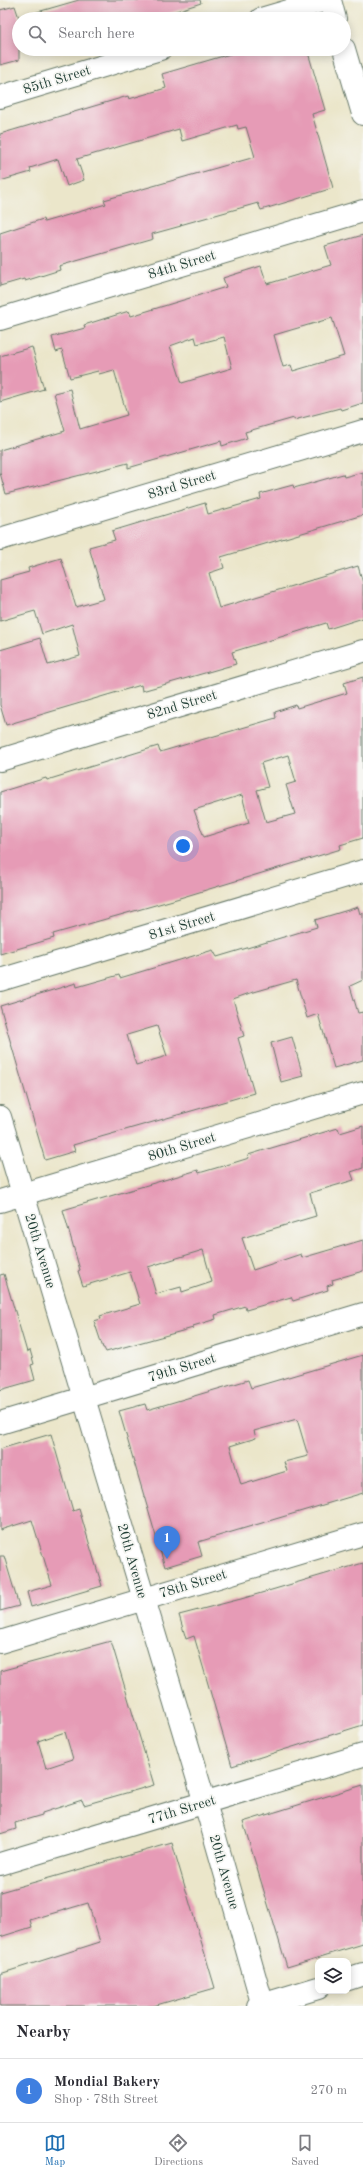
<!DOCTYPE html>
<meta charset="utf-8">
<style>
:root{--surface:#fff;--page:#f7f7f7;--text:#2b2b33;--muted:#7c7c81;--line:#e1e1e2;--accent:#1f6fb2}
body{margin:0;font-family:"Old Standard TT",serif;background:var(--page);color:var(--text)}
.controls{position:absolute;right:12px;bottom:12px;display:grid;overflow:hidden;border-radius:8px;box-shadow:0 2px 10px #0003}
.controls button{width:36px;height:36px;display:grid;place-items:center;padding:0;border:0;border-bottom:1px solid var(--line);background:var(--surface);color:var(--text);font:20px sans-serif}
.you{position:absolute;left:183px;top:846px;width:14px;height:14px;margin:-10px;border:3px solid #fff;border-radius:50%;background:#1a73e8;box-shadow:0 0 0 6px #1a73e833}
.badge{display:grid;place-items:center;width:26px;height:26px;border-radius:50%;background:var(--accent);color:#fff;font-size:13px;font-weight:700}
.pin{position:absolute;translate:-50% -33px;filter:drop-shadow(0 1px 2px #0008)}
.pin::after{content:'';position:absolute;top:21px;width:14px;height:12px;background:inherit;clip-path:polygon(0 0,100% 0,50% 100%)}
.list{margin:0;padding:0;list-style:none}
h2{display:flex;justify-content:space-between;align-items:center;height:52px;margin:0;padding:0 16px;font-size:17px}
h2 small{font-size:13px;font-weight:400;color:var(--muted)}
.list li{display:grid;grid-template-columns:26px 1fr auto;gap:12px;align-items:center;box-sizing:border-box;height:64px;padding:0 16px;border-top:1px solid var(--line)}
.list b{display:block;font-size:15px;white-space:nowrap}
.list p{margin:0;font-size:13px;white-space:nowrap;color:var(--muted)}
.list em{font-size:13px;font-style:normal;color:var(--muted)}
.icon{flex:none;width:22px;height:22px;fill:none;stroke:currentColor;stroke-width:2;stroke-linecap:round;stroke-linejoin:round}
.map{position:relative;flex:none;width:363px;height:2006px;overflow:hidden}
.search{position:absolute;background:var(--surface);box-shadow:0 2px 10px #0003;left:12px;right:12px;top:12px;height:44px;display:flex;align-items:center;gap:10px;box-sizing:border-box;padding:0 14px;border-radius:22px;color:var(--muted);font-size:15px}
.sheet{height:116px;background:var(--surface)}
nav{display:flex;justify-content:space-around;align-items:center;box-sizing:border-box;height:56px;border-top:1px solid var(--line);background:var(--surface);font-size:11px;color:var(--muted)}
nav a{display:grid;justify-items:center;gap:2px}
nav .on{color:var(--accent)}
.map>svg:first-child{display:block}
</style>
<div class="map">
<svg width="363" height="2006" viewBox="0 0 363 2006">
<rect width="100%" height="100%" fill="#f6f6f2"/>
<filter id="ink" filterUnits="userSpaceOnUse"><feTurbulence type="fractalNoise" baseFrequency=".025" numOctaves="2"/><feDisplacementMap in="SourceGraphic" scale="8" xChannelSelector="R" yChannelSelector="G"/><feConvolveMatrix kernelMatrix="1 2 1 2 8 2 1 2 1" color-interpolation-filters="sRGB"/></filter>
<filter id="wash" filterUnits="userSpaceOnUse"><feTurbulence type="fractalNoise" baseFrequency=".012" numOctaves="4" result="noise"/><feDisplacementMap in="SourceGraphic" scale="16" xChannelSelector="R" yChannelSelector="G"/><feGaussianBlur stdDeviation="0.9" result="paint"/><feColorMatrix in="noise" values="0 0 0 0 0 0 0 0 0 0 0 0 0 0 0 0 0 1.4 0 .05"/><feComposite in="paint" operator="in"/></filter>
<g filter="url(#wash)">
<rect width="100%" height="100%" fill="#ebe6ca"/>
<g id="blocks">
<!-- building -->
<path fill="#e69bb6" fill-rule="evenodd" d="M79 0H200L201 3 161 16 162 19H28L27 15Z
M15 6 19 18V60L0 65V10Z
M247 49H307L325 110 312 114 333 188 261 210 258 203 180 225 181 226 152 234 153 239 59 266 60 270 25 281 24 279 0 286V233L43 219 44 222 106 204 104 200 255 157 246 127 238 129 237 125 182 141 179 129 77 159 84 180 67 186 58 159 30 168 31 172 0 181V134L128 96 129 99 166 88 162 74Z
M363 235V403L341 410 340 408 294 420V418L245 432 247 438 222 446 221 441 128 468V463L6 494 0 473V450L65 431 54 393 70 389 80 429 127 415 114 370 99 374 98 371 70 378 62 350 56 352 52 337 85 328 84 325 129 311 131 316 226 287 223 278 261 266 267 284 331 265 325 246ZM332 318 344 356 293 371 291 365 283 367 274 335ZM195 337 197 344 224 337 232 368 182 383 170 346Z
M32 347 44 389 0 402V356Z
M363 472V515L221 557 224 568 209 573 219 608 358 566 363 583V618L328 629 326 623 232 652 236 664 142 691 141 685 6 725 0 705V650L40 638 48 665 80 656 72 624 42 634 35 611 0 621V580L29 572 28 568 61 558 76 607 104 599 89 547 115 540 112 531 205 503 208 514 261 499 260 494 293 485 294 488 343 474 344 477Z
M363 677V838L340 845 341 849 173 900 53 934 54 938 0 954V792L46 778 47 780 158 746 160 752 276 718 275 712 296 705 297 708 347 693 344 683ZM288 755 296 782 286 785 295 814 266 822 257 790 268 787 261 763ZM242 795 249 823 204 837 194 810Z
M358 907 360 914 363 913V980L350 986 358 1013 363 1012V1060L334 1068 318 1014 307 1018 296 980 247 994 233 999 244 1036 238 1038 254 1093 73 1145 75 1151 45 1160 0 1006 76 983 77 987 119 975 120 978 213 950 217 957 317 927 315 920ZM157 1026 167 1056 136 1065 127 1035Z
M292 1037 303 1076 281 1082 271 1043Z
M363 1126V1168L351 1172 354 1180 310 1193 316 1216 242 1238 253 1270 301 1254 302 1258 363 1240V1271L332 1280 333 1284 327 1286 328 1290 293 1301 291 1297 246 1310 245 1306 215 1315 216 1319 193 1326V1328L106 1352 104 1348H103L94 1321 101 1319 100 1316 140 1304 130 1272 83 1286 78 1271 80 1270 63 1210 198 1170 199 1173 233 1163 249 1158 248 1155 338 1128 340 1133ZM203 1250 212 1282 182 1292 181 1287 156 1294 148 1267Z
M4 1274 27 1352 30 1350 34 1364 31 1365 35 1380 0 1390V1275Z
M363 1355V1493L198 1542 202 1556 165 1567 119 1411 145 1404 147 1410 248 1380 251 1388ZM297 1419 308 1456 284 1462 287 1471 241 1485 230 1446 256 1438 254 1431Z
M51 1434 73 1511 79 1509 102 1586 31 1607 27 1592 52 1585 32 1520 0 1530V1449Z
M0 1556H4L19 1606 0 1611Z
M363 1563V1725L232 1766 194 1636 186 1639 179 1615 241 1599Z
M111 1641 154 1785 84 1805 82 1800 42 1813V1815L15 1823 16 1829 0 1834V1671ZM65 1732 73 1759 46 1768 38 1741Z
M363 1785V1944L287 1967 243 1822Z
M172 1843 215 1988 153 2006H0V1974L100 1942 88 1903 30 1920 32 1927 0 1937V1892Z"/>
</g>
</g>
<g filter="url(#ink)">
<use href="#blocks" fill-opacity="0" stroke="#667868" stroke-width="1"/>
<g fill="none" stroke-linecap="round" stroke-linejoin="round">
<!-- minor casing -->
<g stroke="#667868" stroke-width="24">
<path id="minor" d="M330 0 335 19
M261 19 326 0
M344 49 363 114
M0 97 160 49
M0 319 363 211
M0 539 363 431
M0 760 363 651
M0 980 363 871
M0 1117 210 1820 263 2006
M0 1201 363 1093
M0 1423 363 1314
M0 1642 363 1534
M0 1864 363 1755
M348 1979 363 1974
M258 2006 318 1988"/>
</g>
<!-- minor -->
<use href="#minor" stroke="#fff" stroke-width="22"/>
</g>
</g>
<g text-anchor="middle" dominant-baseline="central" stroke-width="3.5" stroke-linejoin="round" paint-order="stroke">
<!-- street labels -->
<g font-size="14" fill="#1f3d34" stroke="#f6f6f2">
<text transform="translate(57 80) rotate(-17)">85th Street</text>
<text transform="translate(182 265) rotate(-17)">84th Street</text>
<text transform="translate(182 485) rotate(-17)">83rd Street</text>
<text transform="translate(182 705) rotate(-17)">82nd Street</text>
<text transform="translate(182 926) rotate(-17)">81st Street</text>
<text transform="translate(182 1147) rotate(-17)">80th Street</text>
<text transform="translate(40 1251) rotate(73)">20th Avenue</text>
<text transform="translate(182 1368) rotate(-17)">79th Street</text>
<text transform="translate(132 1561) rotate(74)">20th Avenue</text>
<text transform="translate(193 1584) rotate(-17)">78th Street</text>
<text transform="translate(182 1810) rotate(-17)">77th Street</text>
<text transform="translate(224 1872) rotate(74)">20th Avenue</text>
</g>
</g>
</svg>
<div class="controls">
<button><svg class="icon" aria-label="layers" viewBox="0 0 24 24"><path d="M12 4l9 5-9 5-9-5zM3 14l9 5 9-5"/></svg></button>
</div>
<div class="you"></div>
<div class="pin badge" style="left:167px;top:1559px;background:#3f7fe0">1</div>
<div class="search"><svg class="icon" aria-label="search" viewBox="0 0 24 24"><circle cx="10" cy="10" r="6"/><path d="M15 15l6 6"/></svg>Search here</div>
</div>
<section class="sheet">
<h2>Nearby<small></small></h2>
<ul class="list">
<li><span class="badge" style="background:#3f7fe0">1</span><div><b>Mondial Bakery</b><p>Shop · 78th Street</p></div><em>270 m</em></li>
</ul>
</section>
<nav>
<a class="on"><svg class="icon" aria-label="map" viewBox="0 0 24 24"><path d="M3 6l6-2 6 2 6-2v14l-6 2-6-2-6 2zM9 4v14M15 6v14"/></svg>Map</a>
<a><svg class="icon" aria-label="directions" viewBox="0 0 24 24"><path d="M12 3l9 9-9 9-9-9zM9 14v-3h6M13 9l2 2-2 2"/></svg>Directions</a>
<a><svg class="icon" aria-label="saved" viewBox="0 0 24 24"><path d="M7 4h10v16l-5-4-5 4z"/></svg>Saved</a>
</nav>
